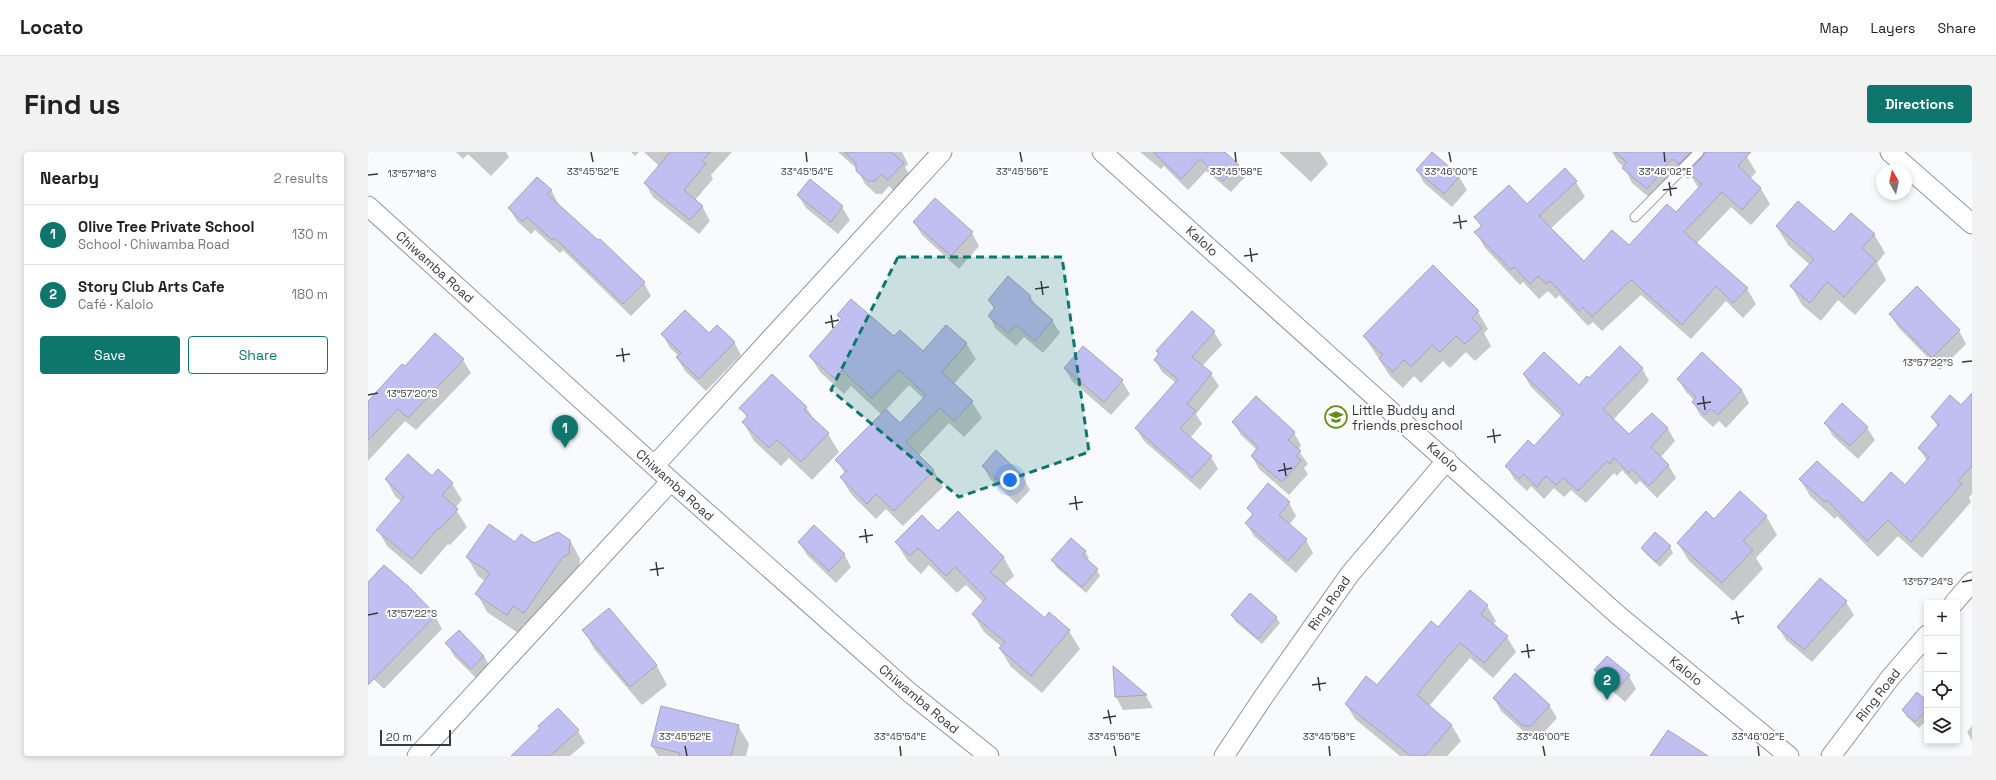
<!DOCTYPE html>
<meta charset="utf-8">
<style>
:root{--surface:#fff;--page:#f2f2f2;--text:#222;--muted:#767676;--line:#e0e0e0;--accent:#0f766e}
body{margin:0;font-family:"Space Grotesk",sans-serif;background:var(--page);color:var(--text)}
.controls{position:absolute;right:12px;bottom:12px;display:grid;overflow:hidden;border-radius:4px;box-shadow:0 2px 6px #0003}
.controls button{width:36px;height:36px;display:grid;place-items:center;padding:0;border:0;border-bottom:1px solid var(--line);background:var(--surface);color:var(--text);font:20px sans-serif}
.compass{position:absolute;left:1508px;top:12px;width:36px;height:36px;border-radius:50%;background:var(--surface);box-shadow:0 2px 6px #0003;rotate:351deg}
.scale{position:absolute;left:12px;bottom:10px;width:71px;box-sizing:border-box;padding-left:4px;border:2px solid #38383f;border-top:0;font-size:11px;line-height:14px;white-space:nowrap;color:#38383f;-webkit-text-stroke:3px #fff;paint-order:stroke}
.you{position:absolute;left:642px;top:328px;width:14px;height:14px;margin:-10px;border:3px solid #fff;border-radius:50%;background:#1a73e8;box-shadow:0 0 0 6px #1a73e833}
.badge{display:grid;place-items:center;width:26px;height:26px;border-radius:50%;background:var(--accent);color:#fff;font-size:13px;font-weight:700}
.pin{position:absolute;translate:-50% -33px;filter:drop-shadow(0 1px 2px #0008)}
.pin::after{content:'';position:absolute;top:21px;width:14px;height:12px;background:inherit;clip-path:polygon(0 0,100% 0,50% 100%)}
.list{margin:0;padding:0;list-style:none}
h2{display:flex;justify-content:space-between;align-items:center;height:52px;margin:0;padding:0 16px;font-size:17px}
h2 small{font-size:13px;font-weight:400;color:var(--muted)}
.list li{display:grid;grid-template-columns:26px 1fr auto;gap:12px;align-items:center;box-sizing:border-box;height:60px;padding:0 16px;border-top:1px solid var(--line)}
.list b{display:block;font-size:15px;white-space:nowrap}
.list p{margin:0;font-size:13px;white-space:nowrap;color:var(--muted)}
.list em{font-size:13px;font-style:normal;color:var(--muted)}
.actions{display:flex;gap:8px;padding:12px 16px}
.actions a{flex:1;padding:9px 0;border:1px solid var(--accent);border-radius:4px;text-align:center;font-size:14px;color:var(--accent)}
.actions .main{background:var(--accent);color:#fff}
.icon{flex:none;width:22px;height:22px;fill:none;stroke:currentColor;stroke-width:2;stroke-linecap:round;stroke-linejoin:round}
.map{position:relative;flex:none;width:1604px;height:604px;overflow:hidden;border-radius:4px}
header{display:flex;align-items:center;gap:24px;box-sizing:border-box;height:56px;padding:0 20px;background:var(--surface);border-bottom:1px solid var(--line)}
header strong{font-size:19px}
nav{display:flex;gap:22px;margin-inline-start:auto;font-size:14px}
.intro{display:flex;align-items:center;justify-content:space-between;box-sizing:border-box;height:96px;padding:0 24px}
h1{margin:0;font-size:28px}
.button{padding:10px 18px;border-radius:4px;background:var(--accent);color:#fff;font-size:14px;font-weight:700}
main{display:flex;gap:24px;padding:0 24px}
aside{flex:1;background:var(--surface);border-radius:4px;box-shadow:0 2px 6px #0003}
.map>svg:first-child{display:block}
</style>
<header>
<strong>Locato</strong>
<nav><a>Map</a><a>Layers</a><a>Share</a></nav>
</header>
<div class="intro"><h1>Find us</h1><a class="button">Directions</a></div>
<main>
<aside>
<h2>Nearby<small>2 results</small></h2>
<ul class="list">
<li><span class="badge">1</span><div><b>Olive Tree Private School</b><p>School · Chiwamba Road</p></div><em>130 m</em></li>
<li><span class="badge">2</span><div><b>Story Club Arts Cafe</b><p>Café · Kalolo</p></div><em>180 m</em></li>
</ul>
<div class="actions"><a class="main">Save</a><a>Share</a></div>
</aside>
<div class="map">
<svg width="1604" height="604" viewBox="0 0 1604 604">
<rect width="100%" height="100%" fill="#f9fafd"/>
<!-- shadow -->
<path fill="#0003" fill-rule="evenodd" d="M88 0H138L141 5 123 24 100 2 95 7Z
M263 0H271L267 4Z
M276 0H364L343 23 345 27 327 48 334 54 342 69 331 82 285 45 277 31 291 14Z
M470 0H534L540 12 537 15 543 25 528 41 521 34 514 42H508L497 32 489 17Z
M772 0H856L870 13 877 25 863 40 838 19 820 38 796 14 793 17Z
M911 0H952L960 12 943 30Z
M1244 0H1373L1379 5 1388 20 1382 27 1393 37 1402 52 1383 73 1363 55 1328 92 1379 137 1388 152 1375 166 1358 149 1323 187 1273 143 1234 179 1225 170 1220 174 1191 143 1188 147 1180 139 1171 147 1155 130 1152 133 1117 96 1108 80 1113 75 1108 65 1159 53 1197 17 1208 30 1217 45 1182 77 1216 110 1261 94 1308 61 1331 37 1323 24 1320 27 1314 21 1288 51 1264 31 1256 15 1250 10Z
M1049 18 1091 25 1099 38 1084 55 1056 31Z
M442 29 474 55 482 68 470 82 438 56 430 43Z
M183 38 190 51 189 53 276 131 283 144 263 164 195 98 192 101 167 78 163 82 149 69 141 56Z
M546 70 604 81 611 94 591 117 554 83Z
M1409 75 1466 81 1506 82 1517 101 1509 111 1518 128 1487 163 1470 148 1453 169 1434 153 1423 134 1442 113 1420 93Z
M1065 115 1110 160 1120 177 1116 181 1123 194 1107 209 1098 200 1082 216 1075 209 1053 231 1046 224 1035 236 1022 224 996 184Z
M662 144 668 154 684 168 692 181 675 201 656 185 648 194 628 177 621 164 626 157 621 148Z
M824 161 846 180 854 193 834 214 843 222 851 234 828 262 834 272 822 286 843 305 850 317 832 338 776 289 768 276 808 231 794 220 787 208 791 203 789 199Z
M1522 162 1591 179 1598 192 1572 218 1530 175Z
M470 163 526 185 555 200 598 191 608 207 586 232 604 250 614 266 596 285 581 271 550 304 566 319 575 335 535 374 518 357 508 367 483 342 473 326 477 322 469 308 514 263 483 234 476 242 452 220 442 204 474 169ZM541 233 556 247 532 272 518 258Z
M341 182 366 190 373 203 338 239 317 219 309 206 311 204 302 196 295 183Z
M95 208 103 221 48 278 37 269 0 309V250L37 215Z
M1274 216 1281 229 1245 268 1261 283 1284 263 1300 277 1307 289 1292 306 1301 314 1308 326 1289 346 1272 329 1268 333 1254 318 1249 324 1246 321 1218 351 1203 338 1196 345 1186 336 1176 347 1163 334 1159 339 1146 327 1139 314 1166 295 1194 265 1163 235 1156 223 1211 234 1221 227Z
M697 217 754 229 762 242 743 263 704 229Z
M1310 227 1374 238 1381 251 1358 276 1351 269 1345 275 1332 263 1325 250 1327 249 1318 240Z
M1604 242V342L1601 345 1603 350 1554 406 1530 384 1510 405 1469 364 1467 367 1442 344 1432 327 1495 353 1538 334 1559 309 1551 296 1570 275 1564 265 1593 254Z
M438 255 447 269 460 282 471 300 444 328 421 306 413 314 386 289 375 270 379 266 373 256Z
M865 270 926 281 933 293 930 298 940 312 936 316 940 322 921 343 891 317 884 304 889 298 873 283Z
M1457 271 1499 276 1507 288 1490 307 1465 284Z
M615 314 655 325 662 338 649 352 622 327Z
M64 325 84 332 94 348 87 356 99 375 82 393 80 392 53 423 19 394 10 378 34 350 27 344 18 327Z
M921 351 928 364 921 373 938 388 945 401 928 421 886 384 878 371 885 364 880 356Z
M590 361 636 406 646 424 636 433 677 468 701 479 712 497 674 541 643 515 632 497 634 495 616 480 605 462 615 450 598 433 589 441 561 413 553 422 539 408 528 390 570 380Z
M1398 364 1409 383 1388 406 1395 417 1365 449 1321 409 1310 391 1346 368Z
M202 388 212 407 211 421 167 479 156 472 150 481 119 460 109 442 117 429 110 424 99 405 148 391 166 392Z
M431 390 476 402 483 415 468 431 439 403Z
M1302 395 1305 401 1292 415 1278 402 1274 396Z
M717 399 721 406 718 409 729 418 732 424 718 441 688 415 685 408Z
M0 436 67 464 74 477 16 537 0 522Z
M1478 450 1486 463 1444 510 1418 488 1410 475Z
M1119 454 1128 469 1125 473 1139 485 1148 500 1125 526 1102 506 1061 554 1084 574 1093 589 1079 604H1032L987 567 978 552 1009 534 1070 477Z
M241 457 289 514 299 533 274 553 226 497 216 478Z
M864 463 908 465 912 471 894 492 868 470Z
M79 491 116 504 123 517 111 529 86 504Z
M746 516 778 544 785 556 755 558 748 545Z
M1228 518 1261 524 1268 537 1257 550 1235 531Z
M1126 546 1181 553 1189 566 1170 587H1164L1133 559Z
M1559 550V568L1551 576 1538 564 1535 558Z
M370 574 381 592 378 604H290L284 594Z
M1604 574V589L1599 580Z
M210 579 217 591 202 604H145Z"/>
<!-- building -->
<path fill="#c0bff1" stroke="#a5a5b6" d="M302 0H343L334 9 338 12 316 38 335 54 322 68 276 31Z
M476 0H523L536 11 520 28 513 22 507 29H500L488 19V11Z
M785 0H857L871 13 855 29 832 7 813 27Z
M1064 0 1092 24 1076 42 1048 18Z
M1246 0H1323L1311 12 1304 7 1279 37 1254 16 1259 10Z
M1337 0H1383L1370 14 1393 36 1374 58 1354 40 1316 80 1380 136 1365 151 1348 134 1314 173 1263 128 1224 165 1215 155 1211 159 1182 129 1178 132 1170 124 1162 132 1146 115 1143 118 1106 80 1114 74 1106 65 1141 33 1159 52 1197 16 1209 29 1171 64 1216 109 1244 78 1261 93 1299 52 1308 60 1334 32 1320 20 1335 4Z
M169 25 184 38 179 42 230 88 232 87 277 130 255 152 187 86 184 88 159 65 155 70 140 56Z
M442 27 475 54 463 70 429 43Z
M567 46 605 80 583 104 545 70Z
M1430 49 1466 80 1483 61 1507 82 1494 96 1508 109 1476 145 1459 130 1442 151 1422 134 1446 107 1408 74Z
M1065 113 1111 159 1104 166 1114 176 1097 192 1088 184 1072 200 1064 193 1043 215 1036 208 1025 220 1011 207 1015 203 995 184Z
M640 124 663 144 661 147 685 168 667 189 648 173 640 181 620 164 627 155 620 148Z
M1549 134 1592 178 1564 206 1521 162Z
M483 147 526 184 532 178 555 199 578 173 599 191 574 220 605 249 586 269 572 256 538 290 566 318 526 359 508 342 499 352 472 325 479 319 467 308 518 257 532 271 558 243 531 218 504 246 474 218 466 226 441 204 474 167 469 163Z
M317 158 341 181 349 173 367 190 331 227 308 205 313 201 293 182Z
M824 159 847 179 824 205 844 221 819 252 828 259 812 276 844 304 824 326 767 276 810 227 786 208 791 201 788 199Z
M67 181 96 207 40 266 30 257 0 288V249L34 212 37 214Z
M715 194 755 228 736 250 696 216Z
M1252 194 1275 216 1235 257 1261 282 1284 261 1300 276 1283 295 1301 313 1281 334 1264 317 1261 321 1246 306 1242 312 1239 309 1210 339 1195 326 1188 333 1178 324 1169 335 1155 322 1151 327 1137 314 1160 288 1166 294 1196 261 1155 222 1176 200 1211 233 1219 224 1221 226Z
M1334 200 1374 238 1350 263 1343 257 1337 263 1324 250 1328 245 1309 227Z
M404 222 439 255 436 258 461 281 433 310 409 288 401 296 374 270 380 264 371 256Z
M1604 241V314L1590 329 1594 332 1543 390 1520 368 1499 389 1459 348 1457 350 1431 327 1449 309 1495 351 1523 320 1537 333 1561 305 1550 296 1571 272 1563 265 1582 243 1593 253Z
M888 244 927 280 920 288 933 299 928 304 933 308 914 330 883 304 890 295 864 270Z
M1474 251 1500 275 1482 294 1456 271Z
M628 298 656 325 642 340 614 314Z
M40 302 64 324 70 317 85 331 74 343 90 357 72 377 70 376 44 407 8 378 36 345 17 327Z
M900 331 922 350 911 363 939 387 920 409 877 371 885 362 879 356Z
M1372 339 1399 364 1375 389 1385 398 1354 431 1309 391 1338 359 1346 367Z
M590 359 636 405 622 420 677 466 681 460 702 478 663 524 631 496 637 490 604 462 618 446 587 415 578 424 550 396 542 404 527 390 554 363 570 379Z
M121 372 147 390 153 382 166 391 190 380 202 388 201 402 195 405 156 461 145 454 139 463 107 442 122 421 98 405Z
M446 373 477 402 461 419 430 390Z
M1287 380 1303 394 1288 410 1273 396Z
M703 386 718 399 714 403 730 417 714 435 683 408Z
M16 413 41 435 68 463 0 533V430Z
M1452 426 1479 449 1436 498 1409 475Z
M1102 438 1120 453 1113 462 1140 484 1116 511 1092 491 1076 509 1049 543 1084 573 1057 604H1043L977 552 998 524 1009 533 1063 469 1070 475Z
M882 441 909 465 890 487 863 463Z
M241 456 289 513 262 535 214 478Z
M91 478 116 504 103 517 77 491Z
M1239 504 1262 523 1249 537 1226 518Z
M745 514 779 543 747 545Z
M1147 521 1182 553 1163 574H1155L1125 546Z
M1549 540 1559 549V558L1547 570 1534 558Z
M293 554 371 573 363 604H311L312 601 283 594Z
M190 556 211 578 182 604H143L172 576 170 574Z
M1300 578 1340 604H1282Z"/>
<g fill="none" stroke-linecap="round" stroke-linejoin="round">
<!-- lane casing -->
<g stroke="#9292a3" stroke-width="11">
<path id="lane" d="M1267 65 1331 0"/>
</g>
<!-- street casing -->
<g stroke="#9292a3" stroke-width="21">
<path id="street" d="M734 0 1251 464 1421 604
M1522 0 1604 72
M0 54 303 329 541 540 621 604
M286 314 574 0
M1586 451 1604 430
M49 604 303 329
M856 604 896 544 982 422 1079 308
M1463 604 1522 526 1559 483"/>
</g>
<!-- lane -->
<use href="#lane" stroke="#fff" stroke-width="9"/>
<!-- street -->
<use href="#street" stroke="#fff" stroke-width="19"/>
</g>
<!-- marked area -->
<path fill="#0f766e" fill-opacity="0.2" stroke="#0f766e" stroke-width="3" stroke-dasharray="8 5" stroke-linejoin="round" d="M530 105H694L721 300 591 345 463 238Z"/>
<!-- ticks -->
<path fill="none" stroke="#38383f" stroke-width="1.5" d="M223 0 225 10M438 0 439 10M652 0 654 10M867 0 868 10M1081 0 1083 10M1296 0 1297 10M0 23 10 22M1301 30 1303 44M1295 38 1309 36M1091 63 1093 77M1085 71 1099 69M882 96 884 110M876 104 890 102M673 129 675 143M667 137 681 135M463 163 465 176M457 171 471 168M254 196 256 210M248 204 262 202M1594 210 1604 209M0 243 10 241M1335 244 1337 258M1329 252 1343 250M1125 277 1127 291M1119 285 1133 283M916 311 918 324M910 319 924 316M707 344 709 358M701 352 715 350M497 377 499 391M491 385 505 383M288 410 290 424M282 418 296 416M1594 430 1604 428M1368 459 1371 472M0 463 10 461M1363 467 1376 464M1159 492 1161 506M1153 500 1167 498M950 525 952 539M944 533 958 531M740 558 743 572M735 566 748 564M317 594 319 604M532 594 533 604M746 594 748 604M961 594 962 604M1175 594 1177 604M1390 594 1391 604"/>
<!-- icons -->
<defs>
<g id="school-ring" transform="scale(1.15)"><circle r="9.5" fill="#fff" stroke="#668d18" stroke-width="1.5"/><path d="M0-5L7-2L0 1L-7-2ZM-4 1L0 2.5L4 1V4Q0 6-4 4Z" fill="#668d18"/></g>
</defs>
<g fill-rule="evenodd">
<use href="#school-ring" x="968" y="265"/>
</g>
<g text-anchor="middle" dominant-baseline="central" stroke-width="4" stroke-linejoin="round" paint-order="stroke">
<!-- street labels -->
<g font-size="13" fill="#38383f" stroke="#fff">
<text transform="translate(834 89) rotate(42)">Kalolo</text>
<text transform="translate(67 115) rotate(42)">Chiwamba Road</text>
<text transform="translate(1075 305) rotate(42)">Kalolo</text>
<text transform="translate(307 333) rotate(42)">Chiwamba Road</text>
<text transform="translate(961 451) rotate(-55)">Ring Road</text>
<text transform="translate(1318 519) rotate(39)">Kalolo</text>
<text transform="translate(1510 543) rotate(-52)">Ring Road</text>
<text transform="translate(551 547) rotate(40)">Chiwamba Road</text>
</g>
<!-- poi labels -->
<g font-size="13" fill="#38383f" stroke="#fff" text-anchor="start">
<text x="984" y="258">Little Buddy and<tspan x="984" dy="15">friends preschool</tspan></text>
</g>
</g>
<g font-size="10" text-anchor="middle" fill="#38383f" stroke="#fff" stroke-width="4" stroke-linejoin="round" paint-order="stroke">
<text x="225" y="23">33°45'52"E</text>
<text x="439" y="23">33°45'54"E</text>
<text x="654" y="23">33°45'56"E</text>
<text x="868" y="23">33°45'58"E</text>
<text x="1083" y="23">33°46'00"E</text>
<text x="1297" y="23">33°46'02"E</text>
<text x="44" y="25">13°57'18"S</text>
<text x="1560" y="214">13°57'22"S</text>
<text x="44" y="245">13°57'20"S</text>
<text x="1560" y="433">13°57'24"S</text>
<text x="44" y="465">13°57'22"S</text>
<text x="317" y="588">33°45'52"E</text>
<text x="532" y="588">33°45'54"E</text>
<text x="746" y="588">33°45'56"E</text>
<text x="961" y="588">33°45'58"E</text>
<text x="1175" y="588">33°46'00"E</text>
<text x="1390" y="588">33°46'02"E</text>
</g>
</svg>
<div class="controls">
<button>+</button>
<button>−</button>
<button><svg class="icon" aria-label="locate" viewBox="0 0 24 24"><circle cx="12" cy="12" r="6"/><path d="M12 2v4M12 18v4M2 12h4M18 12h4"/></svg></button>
<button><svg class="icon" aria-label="layers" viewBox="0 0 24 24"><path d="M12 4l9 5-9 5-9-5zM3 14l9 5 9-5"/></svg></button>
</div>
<svg class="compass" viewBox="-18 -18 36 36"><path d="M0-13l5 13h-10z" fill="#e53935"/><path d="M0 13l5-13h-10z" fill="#767676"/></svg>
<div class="scale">20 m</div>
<div class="you"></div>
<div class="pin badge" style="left:197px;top:296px">1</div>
<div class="pin badge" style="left:1239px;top:548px">2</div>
</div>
</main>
